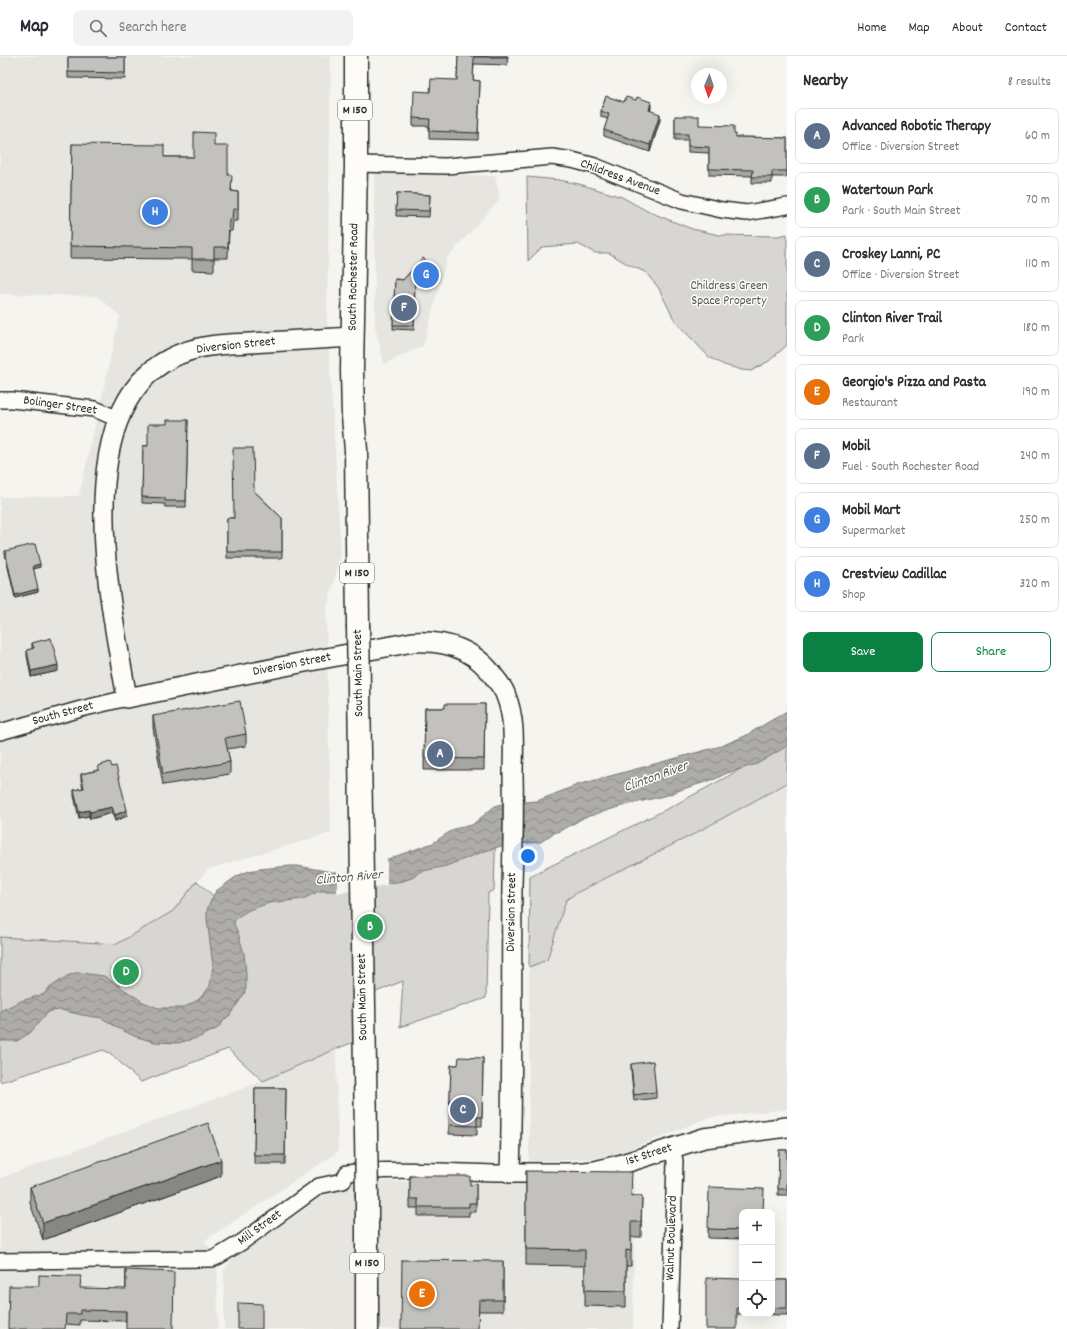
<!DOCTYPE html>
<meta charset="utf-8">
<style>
:root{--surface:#fff;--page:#f2f2f3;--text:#2b2b33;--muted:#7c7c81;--line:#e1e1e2;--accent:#0b8043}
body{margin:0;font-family:Dekko,sans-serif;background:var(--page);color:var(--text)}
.controls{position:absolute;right:12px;bottom:12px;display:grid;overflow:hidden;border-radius:8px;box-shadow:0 4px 16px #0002}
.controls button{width:36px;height:36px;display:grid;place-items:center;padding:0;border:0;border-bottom:1px solid var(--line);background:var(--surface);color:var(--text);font:20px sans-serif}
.compass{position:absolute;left:691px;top:12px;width:36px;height:36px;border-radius:50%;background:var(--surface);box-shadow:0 4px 16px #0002;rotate:182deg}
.you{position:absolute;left:528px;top:800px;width:14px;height:14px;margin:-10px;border:3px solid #fff;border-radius:50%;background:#1a73e8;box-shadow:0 0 0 6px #1a73e833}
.badge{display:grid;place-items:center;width:26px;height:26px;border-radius:50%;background:var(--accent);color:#fff;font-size:13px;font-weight:700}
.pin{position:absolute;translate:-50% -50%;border:2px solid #fff;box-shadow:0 1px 4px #0006}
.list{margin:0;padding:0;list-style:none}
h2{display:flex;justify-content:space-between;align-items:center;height:52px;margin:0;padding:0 16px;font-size:17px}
h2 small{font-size:13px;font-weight:400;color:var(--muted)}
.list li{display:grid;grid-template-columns:26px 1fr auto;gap:12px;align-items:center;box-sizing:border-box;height:56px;margin:0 8px 8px;padding:0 8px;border:1px solid var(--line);border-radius:8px}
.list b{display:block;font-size:15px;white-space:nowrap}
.list p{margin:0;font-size:13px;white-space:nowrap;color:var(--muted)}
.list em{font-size:13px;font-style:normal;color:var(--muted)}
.actions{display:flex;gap:8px;padding:12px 16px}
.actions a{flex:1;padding:9px 0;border:1px solid var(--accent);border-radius:8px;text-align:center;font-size:14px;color:var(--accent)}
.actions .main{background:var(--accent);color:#fff}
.icon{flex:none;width:22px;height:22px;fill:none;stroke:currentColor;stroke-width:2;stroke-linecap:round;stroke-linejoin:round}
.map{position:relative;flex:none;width:787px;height:1273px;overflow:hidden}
header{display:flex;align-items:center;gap:24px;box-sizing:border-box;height:56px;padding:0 20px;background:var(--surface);border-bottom:1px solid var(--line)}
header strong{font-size:19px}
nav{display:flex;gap:22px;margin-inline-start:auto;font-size:14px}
.search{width:280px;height:36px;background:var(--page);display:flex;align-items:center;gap:10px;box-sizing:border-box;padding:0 14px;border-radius:8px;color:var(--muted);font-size:15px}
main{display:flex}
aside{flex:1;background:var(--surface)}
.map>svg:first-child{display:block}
</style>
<header>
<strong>Map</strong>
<div class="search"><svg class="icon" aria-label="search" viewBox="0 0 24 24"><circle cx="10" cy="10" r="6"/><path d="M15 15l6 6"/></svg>Search here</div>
<nav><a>Home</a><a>Map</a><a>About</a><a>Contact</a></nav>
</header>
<main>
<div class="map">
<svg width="787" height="1273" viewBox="0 0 787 1273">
<defs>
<pattern id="water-waves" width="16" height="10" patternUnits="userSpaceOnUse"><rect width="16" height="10" fill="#adaca9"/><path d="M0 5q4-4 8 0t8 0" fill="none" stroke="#8d8c8a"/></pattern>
</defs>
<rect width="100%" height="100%" fill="#f5f4ef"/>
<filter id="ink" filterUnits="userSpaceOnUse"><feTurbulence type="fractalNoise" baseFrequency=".025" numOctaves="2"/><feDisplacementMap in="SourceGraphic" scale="8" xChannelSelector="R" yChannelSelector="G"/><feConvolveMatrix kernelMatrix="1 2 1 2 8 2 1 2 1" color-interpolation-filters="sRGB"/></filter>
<g filter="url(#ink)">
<!-- built -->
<path fill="#e6e5e0" d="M0 0H331L327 261 341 498 326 555 331 777 208 813 173 855 117 888 0 881V441L79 440 120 260 97 240 0 238Z
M374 116 495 120 500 143 447 202 423 290 384 308 375 270Z
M787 727V1053L707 1062 612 1101 529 1106V911L547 904 566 844 576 837 692 779Z
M336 993 338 1096 204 1185 217 1201 218 1273H0V1122L263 1025Z
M343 1125 635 1128 633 1273H224V1214L231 1205Z"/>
<!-- green -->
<path fill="#d7d6d2" stroke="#81807e" d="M527 121 559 124 579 128 622 141 647 155 692 173 719 179 778 180 787 178V289L769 305 751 315 742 314 724 309 709 301 675 265 658 231 645 216 629 209 609 197H595L578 188 542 191 528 205Z
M787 686V727L692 779 576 837 566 844 547 904 529 911 530 820 669 752 723 723Z
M496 769 494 834 488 837 486 942 400 971 403 925 359 943V984L336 993 263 1025 228 993 141 1026 110 997 103 994 0 1026V881L117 888 173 855 197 825 219 845 253 851 406 808Z"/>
<!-- water -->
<path fill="url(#water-waves)" stroke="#797877" d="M787 655V690L757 708 727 717 715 723 683 733 668 739 622 750 583 762 566 772 552 778 541 786 501 790 485 795 446 810 419 816 414 821 403 825 337 835H319L303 843 269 847 249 854 239 860 235 864 234 868 238 877 244 897 246 917V932L244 938 230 959 225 963 218 972 200 981 178 987 154 986 134 980 118 972 102 962 82 959 61 954 51 955 46 958 30 977 23 981 17 985H0V955L21 945 44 938 48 933 67 920 75 917H81L104 920 143 946 158 952H183L198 944 205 937 210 930 213 910 207 863V854L210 846 216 835 237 820 249 815 260 813 289 810H298L337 817 388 803 433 787 454 773 472 769 495 750 502 748 537 745 577 729 721 690 745 680Z"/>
<!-- pier -->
<path fill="#f5f4ef" d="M387 801V829L337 837V815Z"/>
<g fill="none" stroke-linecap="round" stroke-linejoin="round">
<!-- minor casing -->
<g stroke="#2b2b2b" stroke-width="18">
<path id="minor" d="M356 108 446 110 552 101 572 104 595 110 682 145 722 154 747 157 787 150
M0 344H12L95 353 118 363
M0 676 81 653 127 642
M0 1205 212 1203 217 1201 242 1186 319 1130 343 1125 347 1117C401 1111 456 1117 510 1117
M670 1273 675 1105 672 1092"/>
</g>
<!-- tertiary casing -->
<g stroke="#2b2b2b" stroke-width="22">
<path id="tertiary" d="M353 281C319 283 284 285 250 287 233 288 215 288 199 292 59 324 110 544 127 642L305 606 413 586C446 584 476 594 495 622 499 627 504 633 506 640 516 665 513 694 513 720 514 757 513 793 512 829 511 925 513 1021 510 1117H573L595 1115 619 1109 704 1082 787 1071"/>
</g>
<!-- primary casing -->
<g stroke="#2b2b2b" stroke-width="25">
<path id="primary" d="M356 0V108L352 314 353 360 356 394 358 569
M367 1273V1140"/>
</g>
<!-- minor -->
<use href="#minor" stroke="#fdfcf7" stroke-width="15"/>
<!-- tertiary -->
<use href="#tertiary" stroke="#fdfcf7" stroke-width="19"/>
<!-- primary -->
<use href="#primary" stroke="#fdfcf7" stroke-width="22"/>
<!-- primary-bridge casing -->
<g stroke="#2b2b2b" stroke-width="25" stroke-linecap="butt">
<path id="primary-bridge" d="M358 569 367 1140"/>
</g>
<!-- primary-bridge -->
<use href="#primary-bridge" stroke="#fdfcf7" stroke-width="22"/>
</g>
<!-- wall -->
<path fill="#a7a6a3" stroke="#2b2b2b" d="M458 0H508L507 9 474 8 473 24 480 25 478 84 429 83V70H413V62L430 36 457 24Z
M68 1H125V23L68 22Z
M651 52 650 55 660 64 650 96 604 80V74L608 63 601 61V55Z
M675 60 699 69 734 78 736 81 787 82V121H772V127H752V120L709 119V97L688 96V84H675Z
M72 88 164 101H194L214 90 228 119 232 135 238 136V165H233L232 175H229L228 202H214V215L192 214V203L70 202Z
M397 137 430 139 429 161 396 160Z
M423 202 437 219 427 230 415 220 414 274 393 273 395 223 403 224Z
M188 364 186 451H165V448L142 447 143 390H148L167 368Z
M254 435 282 462V502H227V462H233Z
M5 495 40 511 33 513 38 536 15 542 5 498Z
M32 587 58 615 31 621 27 600V594L32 593Z
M485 648 484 714H424L425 652H445Z
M153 660 246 678V690L227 693 230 706V718L163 729 153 672Z
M98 710 127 760 115 765 112 757 90 763 89 760 79 762 74 740V734L83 732 81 724V718L98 714Z
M483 1002 482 1070H477V1079L449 1078 451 1009H458Z
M631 1008 656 1036V1042L634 1045 631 1014Z
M255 1032H286L285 1108H254Z
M779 1094H787V1139H778Z
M526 1115 632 1140H642L641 1181H631V1210H626V1251L585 1250V1210L526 1209Z
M221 1120 43 1184 30 1147V1131Z
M410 1120 470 1129 476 1128V1156H469V1160H418V1152H410Z
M742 1156V1183L708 1182V1173Z
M503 1205V1255H479L401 1273Z
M126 1214V1265L80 1264V1269L66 1268 8 1273 126 1233Z
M742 1223V1258H772V1224H787V1259L737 1258 706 1273Z"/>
<!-- shaded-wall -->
<path fill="#888785" stroke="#2b2b2b" d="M651 46V52L649 60V54Z
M660 58V64L650 96V89Z
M437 215V219L427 230V226Z
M40 508V511L33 513V510Z
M38 533V536L15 542V539Z
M58 609V615L31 621V615Z
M112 751V757L90 763V756Z
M89 754V760L79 762V756Z
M127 754V760L115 765V759Z
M221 1104V1120L43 1184V1167Z"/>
<!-- building -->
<path fill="#c2c1be" stroke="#2b2b2b" d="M458 0H507V1H474L473 24 480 25 478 77 429 75 430 63 413 62 414 35 430 36 431 23 457 24Z
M68 1H125V17L68 16Z
M606 40 624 46 626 41 636 44 637 41 651 46 649 54 660 58 650 89 604 74 609 58 601 55Z
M675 60H699V69L734 70V78H736V81L787 82V115H772V121H752L753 114 709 113V91L688 90V78H675Z
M194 76 214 77V90H228V119H232L231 135 238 136V153H233L232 163H229L228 191H214V203H192V192L70 190 72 88 164 89V101H194Z
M397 137 430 139 429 155 396 154Z
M423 202 437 215 427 226 415 215 414 269H393L395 223 403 224Z
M167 364H188L186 445H165V442L142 441 143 390H148V368H167Z
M233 392H253L254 435 282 462V496H227V462H234Z
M35 488 40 508 33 510 38 533 15 539 5 495Z
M51 582 58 609 31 615 27 594 34 592 32 587Z
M240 645 246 678 225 682 230 706 163 718 153 660Z
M445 648H485L484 703 424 702 425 652H445Z
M110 706 112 711 116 710 127 754 115 759 112 751 90 756 89 754 79 756 74 734 84 732 81 718 99 714 98 710Z
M459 1001 483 1002 482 1061H477V1070L449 1069 451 1009H458Z
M653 1005 656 1036 634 1039 631 1008Z
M255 1032H286L285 1099H254Z
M208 1067 221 1104 43 1167 30 1131Z
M779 1094H787V1133H778Z
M526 1115 632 1116 631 1140H642L641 1166H631V1195L626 1194V1235L585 1234V1194L526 1193Z
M410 1120H470V1129L476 1128V1147H469V1151H418V1143H410Z
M709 1131 764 1133 763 1156H742V1174L708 1173Z
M402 1204 503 1205V1244H479L478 1273H401Z
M126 1214 174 1216 173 1273H126V1255L80 1254V1258H66L65 1273H8L9 1230H39V1219L67 1220H81L80 1232 126 1233Z
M706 1222 742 1223V1252H737V1273H706Z
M772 1224H787V1252H772Z
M238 1247 262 1248V1273H238Z"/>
</g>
<g text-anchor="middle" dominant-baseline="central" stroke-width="3" stroke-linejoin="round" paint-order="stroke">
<!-- shield labels -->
<g fill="#fdfcf7" stroke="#6a6a68" stroke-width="1">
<rect x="338" y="44" width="34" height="20" rx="3"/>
<rect x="340" y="507" width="34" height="20" rx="3"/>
<rect x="350" y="1197" width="34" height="20" rx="3"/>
</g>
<g font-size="12" font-weight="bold" fill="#2b2b2b">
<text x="355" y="54">M 150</text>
<text x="357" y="517">M 150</text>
<text x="367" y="1207">M 150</text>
</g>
<!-- street labels -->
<g font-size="13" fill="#2b2b2b" stroke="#fdfcf7">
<text transform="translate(620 122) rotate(20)">Childress Avenue</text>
<text transform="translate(354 221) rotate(-89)">South Rochester Road</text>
<text transform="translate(236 290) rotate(-6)">Diversion Street</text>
<text transform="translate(60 350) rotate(8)">Bolinger Street</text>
<text transform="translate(292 609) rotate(-11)">Diversion Street</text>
<text transform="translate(359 617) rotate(-91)">South Main Street</text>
<text transform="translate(63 658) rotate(-15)">South Street</text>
<text transform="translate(512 856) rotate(-89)">Diversion Street</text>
<text transform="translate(363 941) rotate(-91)">South Main Street</text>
<text transform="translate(649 1099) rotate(-18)">1st Street</text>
<text transform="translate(260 1172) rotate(-36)">Mill Street</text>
<text transform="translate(672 1182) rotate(-88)">Walnut Boulevard</text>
</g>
<!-- park labels -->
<g font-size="13" fill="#565655" stroke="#fdfcf7">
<text x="729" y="230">Childress Green<tspan x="729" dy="15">Space Property</tspan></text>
</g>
<!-- water labels -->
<g font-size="14" font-style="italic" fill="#585857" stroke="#fdfcf7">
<text transform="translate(656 721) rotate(-20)">Clinton River</text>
<text transform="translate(349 822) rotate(-5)">Clinton River</text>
</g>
</g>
</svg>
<div class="controls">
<button>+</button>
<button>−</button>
<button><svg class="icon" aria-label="locate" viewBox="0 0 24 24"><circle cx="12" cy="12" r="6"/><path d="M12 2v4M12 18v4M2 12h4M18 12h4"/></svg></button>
</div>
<svg class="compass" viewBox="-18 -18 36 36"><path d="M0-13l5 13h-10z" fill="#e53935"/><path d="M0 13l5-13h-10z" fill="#7c7c81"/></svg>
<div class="you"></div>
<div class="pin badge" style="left:440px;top:698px;background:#5c6f8a">A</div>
<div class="pin badge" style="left:370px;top:871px;background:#2e9e5b">B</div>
<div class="pin badge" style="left:463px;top:1054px;background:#5c6f8a">C</div>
<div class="pin badge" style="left:126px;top:916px;background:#2e9e5b">D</div>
<div class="pin badge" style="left:422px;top:1238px;background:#e8710a">E</div>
<div class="pin badge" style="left:404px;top:252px;background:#5c6f8a">F</div>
<div class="pin badge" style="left:426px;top:219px;background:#3f7fe0">G</div>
<div class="pin badge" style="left:155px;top:156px;background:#3f7fe0">H</div>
</div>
<aside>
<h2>Nearby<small>8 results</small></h2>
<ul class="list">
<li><span class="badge" style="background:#5c6f8a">A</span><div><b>Advanced Robotic Therapy</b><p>Office · Diversion Street</p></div><em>60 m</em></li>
<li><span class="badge" style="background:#2e9e5b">B</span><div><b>Watertown Park</b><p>Park · South Main Street</p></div><em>70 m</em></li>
<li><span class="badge" style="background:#5c6f8a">C</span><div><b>Croskey Lanni, PC</b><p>Office · Diversion Street</p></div><em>110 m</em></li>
<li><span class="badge" style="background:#2e9e5b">D</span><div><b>Clinton River Trail</b><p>Park</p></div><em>180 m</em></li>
<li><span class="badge" style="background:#e8710a">E</span><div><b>Georgio's Pizza and Pasta</b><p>Restaurant</p></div><em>190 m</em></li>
<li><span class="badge" style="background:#5c6f8a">F</span><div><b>Mobil</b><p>Fuel · South Rochester Road</p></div><em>240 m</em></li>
<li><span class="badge" style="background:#3f7fe0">G</span><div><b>Mobil Mart</b><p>Supermarket</p></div><em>250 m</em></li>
<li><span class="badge" style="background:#3f7fe0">H</span><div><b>Crestview Cadillac</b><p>Shop</p></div><em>320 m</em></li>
</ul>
<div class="actions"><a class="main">Save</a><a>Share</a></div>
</aside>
</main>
